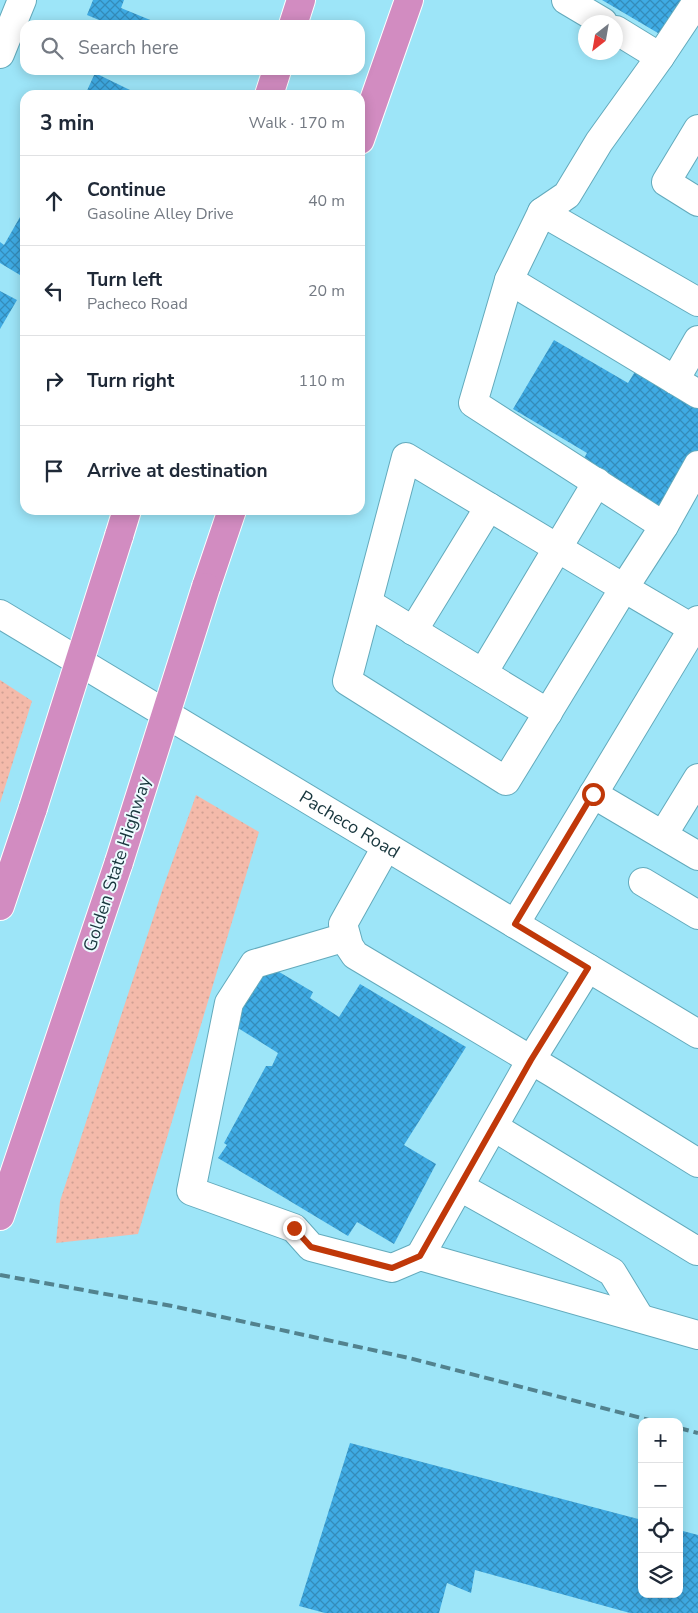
<!DOCTYPE html>
<meta charset="utf-8">
<style>
:root{--surface:#fff;--page:#f2f2f3;--text:#1f2937;--muted:#747a83;--line:#e0e1e3}
body{margin:0;font-family:"Nunito Sans",sans-serif;background:var(--page);color:var(--text)}
.controls{position:absolute;right:15px;bottom:15px;display:grid;overflow:hidden;border-radius:10px;box-shadow:0 2px 12px #0003}
.controls button{width:45px;height:45px;display:grid;place-items:center;padding:0;border:0;border-bottom:1px solid var(--line);background:var(--surface);color:var(--text);font:25px sans-serif}
.compass{position:absolute;left:578px;top:15px;width:45px;height:45px;border-radius:50%;background:var(--surface);box-shadow:0 2px 12px #0003;rotate:211deg}
.stop{position:absolute;width:15px;height:15px;margin:-11px;border:4px solid #c03809;border-radius:50%;background:#fff}
.stop.end{background:#c03809;border-color:#fff;box-shadow:0 1px 5px #0008}
.list{margin:0;padding:0;list-style:none}
h2{display:flex;justify-content:space-between;align-items:center;height:65px;margin:0;padding:0 20px;font-size:21px}
h2 small{font-size:16px;font-weight:400;color:var(--muted)}
.list li{display:grid;grid-template-columns:32px 1fr auto;gap:15px;align-items:center;box-sizing:border-box;height:90px;padding:0 20px;border-top:1px solid var(--line)}
.list b{display:block;font-size:19px;white-space:nowrap}
.list p{margin:0;font-size:16px;white-space:nowrap;color:var(--muted)}
.list em{font-size:16px;font-style:normal;color:var(--muted)}
.icon{flex:none;width:28px;height:28px;fill:none;stroke:currentColor;stroke-width:2;stroke-linecap:round;stroke-linejoin:round}
.map{position:relative;flex:none;width:698px;height:1613px;overflow:hidden}
.search{position:absolute;background:var(--surface);box-shadow:0 2px 12px #0003;left:20px;top:20px;width:345px;height:55px;display:flex;align-items:center;gap:12px;box-sizing:border-box;padding:0 18px;border-radius:15px;color:var(--muted);font-size:19px}
.panel{position:absolute;background:var(--surface);box-shadow:0 2px 12px #0003;left:20px;top:90px;width:345px;height:425px;border-radius:15px}
.map>svg:first-child{display:block}
</style>
<div class="map">
<svg width="698" height="1613" viewBox="0 0 698 1613">
<defs>
<pattern id="grass-dots" width="8" height="8" patternUnits="userSpaceOnUse" patternTransform="scale(1.25)"><rect width="8" height="8" fill="#f4baaa"/><path d="M2 2h.1M6 6h.1" fill="none" stroke="#d0a093" stroke-width="1.8" stroke-linecap="round"/></pattern>
<pattern id="building-cross-hatch" width="8" height="8" patternUnits="userSpaceOnUse" patternTransform="scale(1.25)"><rect width="8" height="8" fill="#3fabe4"/><path d="M0 0l8 8M0 8l8-8" fill="none" stroke="#348cba"/></pattern>
</defs>
<rect width="100%" height="100%" fill="#9de5f8"/>
<!-- grass -->
<path fill="url(#grass-dots)" d="M0 680 32 701 0 803Z
M196 795 259 832 138 1234 56 1243 60 1201 163 888Z"/>
<!-- building -->
<path fill="url(#building-cross-hatch)" d="M93 0H124L121 8 160 24 159 25H111L87 15Z
M602 0H684L663 36Z
M95 73 132 91 130 95H85Z
M20 217 25 220V278L0 263V242L4 245Z
M0 291 17 300 0 329Z
M554 340 628 383 636 370 698 407V453L662 514 580 465 587 453 513 409Z
M264 963 313 992 310 998 339 1017 360 984 466 1047 404 1145 436 1164 394 1244 357 1222 348 1236 218 1158 227 1145 224 1143 266 1066H272L278 1053 230 1023Z
M350 1443 642 1520V1594H679V1530L698 1535V1613H630L475 1570 471 1593 447 1583 439 1613H325L299 1606Z"/>
<g fill="none" stroke-linecap="round" stroke-linejoin="round">
<!-- minor casing -->
<g stroke="#63aabc" stroke-width="30">
<g id="minor">
<path d="M566 0 603 22"/>
<path d="M616 30 660 57"/>
<path d="M0 54 22 0"/>
<path d="M698 129 666 182 698 202"/>
<path d="M542 212 567 195 599 142 660 57 698 0"/>
<path d="M509 280 698 394"/>
<path d="M675 380 698 340"/>
<path d="M406 457 624 588 506 781 347 681Z"/>
<path d="M664 526 473 403 509 280 542 212 698 302"/>
<path d="M368 603 548 713"/>
<path id="s1" d="M0 614 698 1034"/>
<path d="M692 628 624 588 664 526 698 465"/>
<path d="M413 631 489 507"/>
<path d="M483 673 597 482"/>
<path d="M593 794 698 856"/>
<path d="M663 835 698 778"/>
<path d="M386 847 343 924 349 946 355 955 553 1073 698 1163"/>
<path d="M643 882 698 915"/>
<path d="M515 924 698 620"/>
<path d="M346 937 254 964 229 1003 191 1191 294 1228 311 1247 392 1268 420 1256 698 1335"/>
<path d="M494 1127 697 1251 698 1249"/>
<path d="M460 1187 612 1272 640 1318"/>
<path d="M420 1256 531 1060 588 968"/>
</g>
</g>
<!-- highway casing -->
<g stroke="#fff" stroke-width="30">
<path id="highway" d="M293 25 301 0
M269 95 277 70
M360 140 409 0
M119 536 127 510
M206 587 232 510
M0 906 33 808
M0 1216 119 862"/>
</g>
<!-- minor -->
<use href="#minor" stroke="#fff" stroke-width="28"/>
<!-- highway -->
<use href="#highway" stroke="#d28cc1" stroke-width="28"/>
<!-- rail -->
<path stroke="#52828e" stroke-width="4" stroke-dasharray="10 5" stroke-linecap="butt" d="M0 1275 172 1306 409 1358 657 1422
M679 1428 698 1433"/>
<!-- highway-bridge casing -->
<g stroke="#fff" stroke-width="30" stroke-linecap="butt">
<path id="highway-bridge" d="M33 808 119 536
M119 862 206 587"/>
</g>
<!-- highway-bridge -->
<use href="#highway-bridge" stroke="#d28cc1" stroke-width="28"/>
</g>
<g fill="none" stroke-linecap="round" stroke-linejoin="round">
<!-- route -->
<path stroke="#c03809" stroke-width="6" d="M294 1228 311 1247 392 1268 420 1256 531 1060 588 968 515 924 593 794"/>
</g>
<g text-anchor="middle" dominant-baseline="central" stroke-width="4" stroke-linejoin="round" paint-order="stroke">
<!-- street labels -->
<g font-size="18" fill="#18363d" stroke="#eefbff">
<text stroke="none"><textPath href="#s1" startOffset="408">Pacheco Road</textPath></text>
<text transform="translate(117 864) rotate(-72)">Golden State Highway</text>
</g>
</g>
</svg>
<div class="controls">
<button>+</button>
<button>−</button>
<button><svg class="icon" aria-label="locate" viewBox="0 0 24 24"><circle cx="12" cy="12" r="6"/><path d="M12 2v4M12 18v4M2 12h4M18 12h4"/></svg></button>
<button><svg class="icon" aria-label="layers" viewBox="0 0 24 24"><path d="M12 4l9 5-9 5-9-5zM3 14l9 5 9-5"/></svg></button>
</div>
<svg class="compass" viewBox="-18 -18 36 36"><path d="M0-13l5 13h-10z" fill="#e53935"/><path d="M0 13l5-13h-10z" fill="#747a83"/></svg>
<div class="stop" style="left:593px;top:794px"></div>
<div class="stop end" style="left:294px;top:1228px"></div>
<div class="search"><svg class="icon" aria-label="search" viewBox="0 0 24 24"><circle cx="10" cy="10" r="6"/><path d="M15 15l6 6"/></svg>Search here</div>
<section class="panel">
<h2>3 min<small>Walk · 170 m</small></h2>
<ul class="list">
<li><svg class="icon" aria-label="ahead" viewBox="0 0 24 24"><path d="M12 20V5M6 11l6-6 6 6"/></svg><div><b>Continue</b><p>Gasoline Alley Drive</p></div><em>40 m</em></li>
<li><svg class="icon" aria-label="left" viewBox="0 0 24 24"><path d="M17 20v-9H6M10 6l-5 5 5 5"/></svg><div><b>Turn left</b><p>Pacheco Road</p></div><em>20 m</em></li>
<li><svg class="icon" aria-label="right" viewBox="0 0 24 24"><path d="M7 20v-9h11M14 6l5 5-5 5"/></svg><div><b>Turn right</b></div><em>110 m</em></li>
<li><svg class="icon" aria-label="arrive" viewBox="0 0 24 24"><path d="M6 21V4h12l-3 4 3 4H6"/></svg><div><b>Arrive at destination</b></div></li>
</ul>
</section>
</div>
